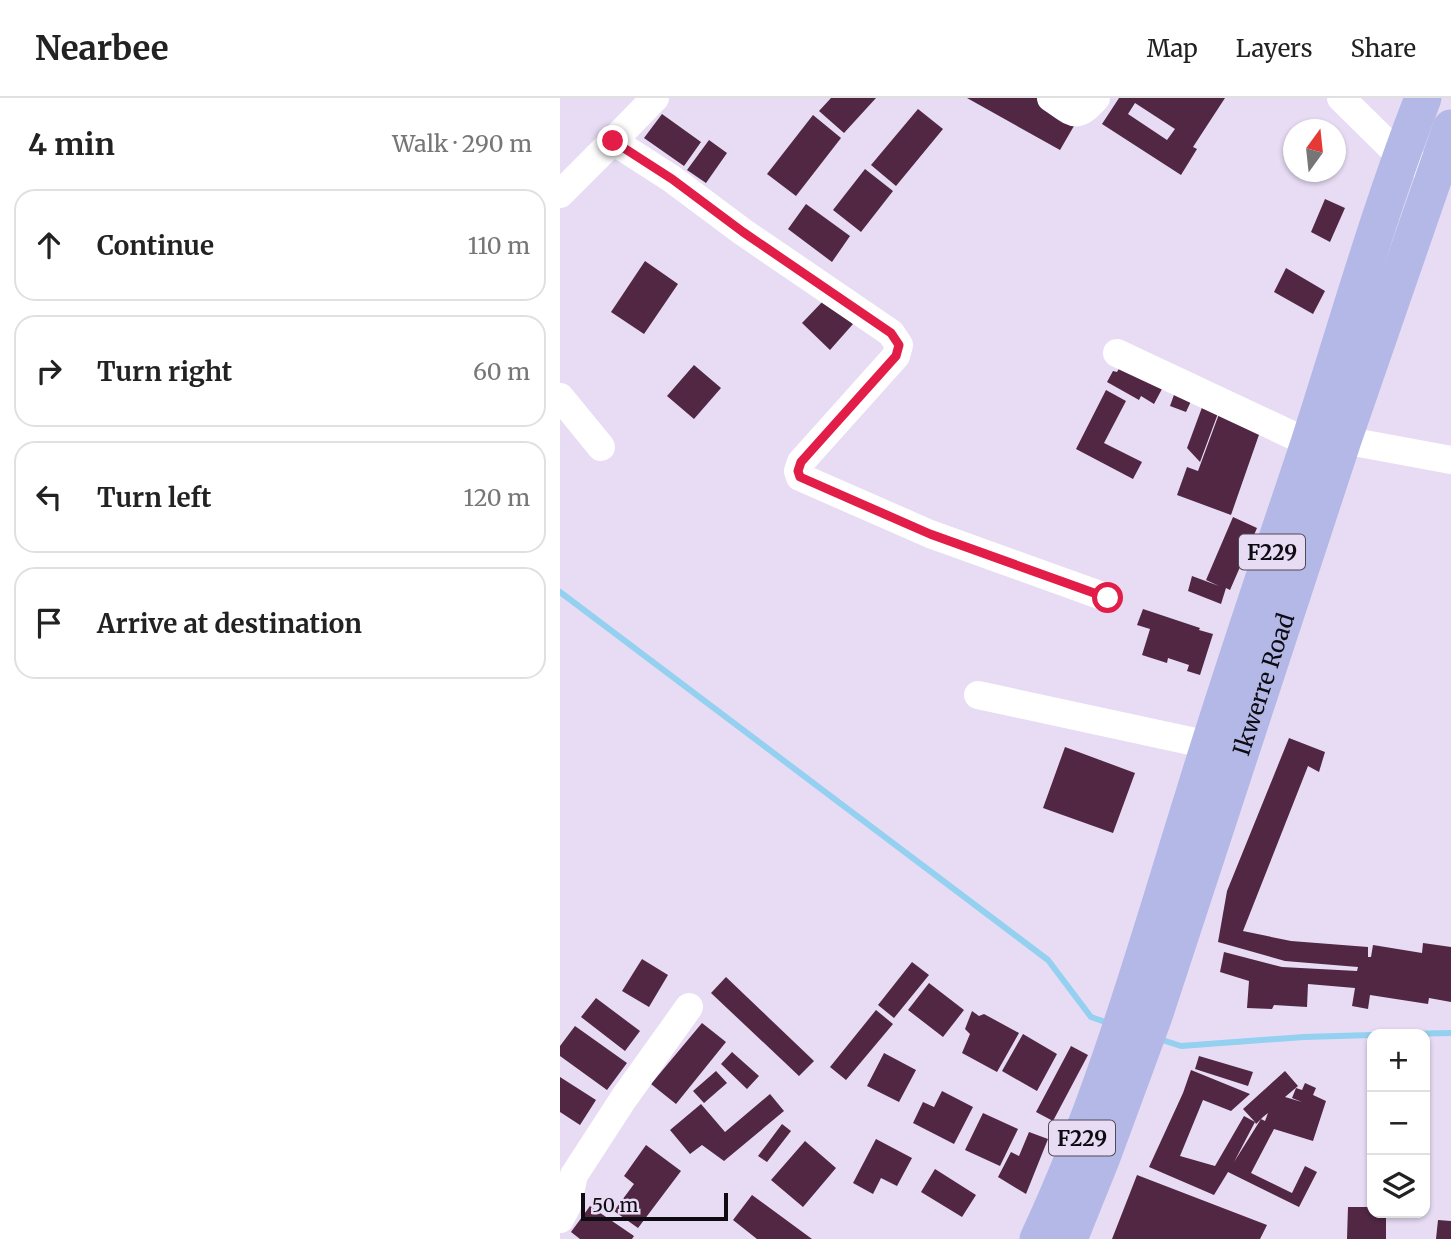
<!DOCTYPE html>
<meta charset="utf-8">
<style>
:root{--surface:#fff;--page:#f2f2f2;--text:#222;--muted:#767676;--line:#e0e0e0}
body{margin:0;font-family:Merriweather,serif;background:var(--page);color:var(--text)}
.controls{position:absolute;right:21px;bottom:21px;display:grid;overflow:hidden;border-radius:14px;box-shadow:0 2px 5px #0004}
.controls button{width:63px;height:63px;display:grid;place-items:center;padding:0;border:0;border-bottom:2px solid var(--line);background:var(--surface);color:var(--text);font:35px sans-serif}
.compass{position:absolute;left:723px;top:21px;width:63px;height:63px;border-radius:50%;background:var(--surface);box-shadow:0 2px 5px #0004;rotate:15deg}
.scale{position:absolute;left:21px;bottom:18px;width:147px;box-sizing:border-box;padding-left:7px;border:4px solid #0e0b12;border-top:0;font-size:19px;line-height:24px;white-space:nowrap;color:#0e0b12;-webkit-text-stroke:5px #e7dcf4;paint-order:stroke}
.stop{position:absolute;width:21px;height:21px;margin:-16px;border:5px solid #e11d48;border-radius:50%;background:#fff}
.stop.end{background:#e11d48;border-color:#fff;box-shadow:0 2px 7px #0008}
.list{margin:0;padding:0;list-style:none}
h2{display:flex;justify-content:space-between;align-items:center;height:91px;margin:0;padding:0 28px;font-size:30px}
h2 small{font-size:23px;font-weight:400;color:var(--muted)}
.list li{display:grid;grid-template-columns:46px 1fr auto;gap:21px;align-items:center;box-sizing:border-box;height:112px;margin:0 14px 14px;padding:0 14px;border:2px solid var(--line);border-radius:21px}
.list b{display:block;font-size:26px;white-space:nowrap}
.list em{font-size:23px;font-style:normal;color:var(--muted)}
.icon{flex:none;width:38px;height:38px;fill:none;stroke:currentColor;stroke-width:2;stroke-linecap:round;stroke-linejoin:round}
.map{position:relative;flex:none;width:891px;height:1141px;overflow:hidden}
header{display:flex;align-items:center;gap:42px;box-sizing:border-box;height:98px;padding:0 35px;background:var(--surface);border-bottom:2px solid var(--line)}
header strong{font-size:33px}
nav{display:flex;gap:38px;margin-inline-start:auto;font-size:24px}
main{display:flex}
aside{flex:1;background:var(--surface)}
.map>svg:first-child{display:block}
</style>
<header>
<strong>Nearbee</strong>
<nav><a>Map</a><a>Layers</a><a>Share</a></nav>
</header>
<main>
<aside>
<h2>4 min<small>Walk · 290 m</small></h2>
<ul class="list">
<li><svg class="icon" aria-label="ahead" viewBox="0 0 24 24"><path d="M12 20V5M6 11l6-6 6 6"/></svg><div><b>Continue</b></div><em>110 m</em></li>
<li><svg class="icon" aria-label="right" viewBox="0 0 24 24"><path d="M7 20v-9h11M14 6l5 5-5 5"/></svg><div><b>Turn right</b></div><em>60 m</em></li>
<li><svg class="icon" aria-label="left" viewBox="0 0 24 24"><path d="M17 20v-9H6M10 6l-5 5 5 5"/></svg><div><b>Turn left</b></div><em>120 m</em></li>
<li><svg class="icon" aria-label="arrive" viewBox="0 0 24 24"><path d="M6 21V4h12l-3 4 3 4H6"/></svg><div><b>Arrive at destination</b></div></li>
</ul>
</aside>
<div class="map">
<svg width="891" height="1141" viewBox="0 0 891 1141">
<rect width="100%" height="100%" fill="#e7dcf4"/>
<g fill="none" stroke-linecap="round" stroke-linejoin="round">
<!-- stream -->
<path stroke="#94d0ef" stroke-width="6" d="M0 494 488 862 531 919 548 925
M840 936 891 935
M599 941 621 948 744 939 812 937"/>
</g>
<!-- building -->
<path fill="#512744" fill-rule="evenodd" d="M271 0H316L284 35 259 13Z
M407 0H482L518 21 500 52Z
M559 0H665L633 49 637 51 621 77 542 26ZM575 5 615 31 607 42 568 16Z
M358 11 383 31 336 88 311 67Z
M102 16 141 44 124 68 84 40Z
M253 17 281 40 236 98 207 76Z
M149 42 167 55 146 85 127 72Z
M305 71 333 93 301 134 273 112Z
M765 101 785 110 770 144 751 134Z
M246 106 290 138 272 164 228 131Z
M85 163 118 186 84 236 51 214Z
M726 170 765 193 753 216 714 194Z
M265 201 293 226 270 252 242 225Z
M134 267 161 290 134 321 107 298Z
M561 267 602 291 594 306 581 298 579 302 547 284 553 273 557 274Z
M546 292 566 303 544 345 582 364 573 381 516 351Z
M615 294 632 301 626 314 610 308Z
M644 304 660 310 640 364 627 350Z
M659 316 701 331 671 417 617 397 627 369 638 373Z
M673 419 697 430 670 492 666 490 661 506 628 493 632 478 659 488 646 482Z
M583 511 640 530 639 532 653 536 640 577 627 573 629 567 608 560 607 565 582 557 590 531 577 527Z
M729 640 765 654 759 674 748 668 683 833 731 843 808 849V859H811L813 847 862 855 863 845 891 849V904L869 900 868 906 810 897 808 911 792 908 795 890 748 886 747 909 714 907 712 911 687 910 689 883 660 874 664 854 722 869 797 873 798 869 725 863 658 844 667 793Z
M505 649 575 675 553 735 483 710Z
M82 861 108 877 89 909 62 893Z
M352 864 369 877 334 920 318 907Z
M166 879 254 963 239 978 151 895Z
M369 885 404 912 383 939 348 912Z
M36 900 80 933 65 953 21 919Z
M316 912 333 926 286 982 270 969Z
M412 913 419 918 424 916 459 935 437 974 402 955 410 936 405 931Z
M142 925 166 944 116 1006 91 986Z
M15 928 67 965 47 992 0 958V948Z
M463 936 497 956 477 993 442 973Z
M511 948 528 957 493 1023 476 1014Z
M172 954 199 978 187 991 161 966Z
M324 955 356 972 339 1004 307 988Z
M639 958 693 974 688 988 635 971Z
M631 972 690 996 671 1013 643 1002 620 1058 655 1068 684 1018 695 1024 674 1064 701 1021 705 1023 708 1015 703 1019 696 1026 695 1024 683 1011 725 973 738 988 725 999 742 1004 732 1000 736 990 742 992 745 985 756 990 753 997 766 1003 753 1043 714 1031 691 1075 732 1095 745 1068 757 1074 739 1109 668 1074 654 1097 589 1069 623 995Z
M156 973 167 985 144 1005 133 993Z
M0 979 36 1002 20 1027 0 1014Z
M382 993 413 1009 394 1046 353 1025 363 1004 374 1009Z
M210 996 224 1013 164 1063 142 1047 130 1056 110 1032 141 1006 165 1034Z
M423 1015 458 1031 440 1068 405 1052Z
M222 1026 231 1033 207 1064 198 1058Z
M469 1034 488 1041 466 1096 438 1079 451 1054 459 1058Z
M316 1041 352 1060 337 1088 321 1080 313 1096 293 1085Z
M245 1043 276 1070 243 1109 211 1082Z
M86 1047 121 1073 78 1130 54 1113 74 1086 64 1078Z
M375 1071 416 1097 402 1119 361 1094Z
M577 1077 707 1127 700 1141H552Z
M192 1097 252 1141H197L173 1122Z
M30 1108 74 1138 72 1141H20L11 1134Z
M788 1109H812V1115H826V1141H787Z
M878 1122 891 1123V1141H876Z"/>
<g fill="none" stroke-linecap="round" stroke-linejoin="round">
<!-- minor -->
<path stroke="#fff" stroke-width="28" d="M95 0 53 43 112 81 183 134 331 235 339 247 336 258 241 364 238 373 240 379 370 436 548 500
M491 0C514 15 515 23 536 0
M781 0 841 59 857 66
M0 96 53 43
M557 255 749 345
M0 299 41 349
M783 342 891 362
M418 597 649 647
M0 1121 7 1108 14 1077 64 1000 129 909"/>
<!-- major -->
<g stroke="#b3b8e7" stroke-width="37">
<path d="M478 1141C545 998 587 846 634 696 670 578 710 462 749 345 786 230 819 113 863 0"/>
<path id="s1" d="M509 1141 542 1059 594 918 783 342 891 30"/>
</g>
</g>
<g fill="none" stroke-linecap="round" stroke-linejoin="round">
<!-- route -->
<path stroke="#e11d48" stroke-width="9" d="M53 43 112 81 183 134 331 235 339 247 336 258 241 364 238 373 240 379 370 436 548 500"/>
</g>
<g text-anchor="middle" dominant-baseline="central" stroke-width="7" stroke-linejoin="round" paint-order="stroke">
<!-- shield labels -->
<g fill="#e7dcf4" stroke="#4f4a56" stroke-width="2">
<rect x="679" y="436.5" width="66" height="35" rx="5"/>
<rect x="489" y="1022.5" width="66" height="35" rx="5"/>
</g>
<g font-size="21" font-weight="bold" fill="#0e0b12">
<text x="712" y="454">F229</text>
<text x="522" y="1040">F229</text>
</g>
<!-- street labels -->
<g font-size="23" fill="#0e0b12" stroke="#e7dcf4">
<text stroke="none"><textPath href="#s1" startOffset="588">Ikwerre Road</textPath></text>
</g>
</g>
</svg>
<div class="controls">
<button>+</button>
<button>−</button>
<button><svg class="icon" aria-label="layers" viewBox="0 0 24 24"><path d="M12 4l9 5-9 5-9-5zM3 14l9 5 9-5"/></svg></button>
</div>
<svg class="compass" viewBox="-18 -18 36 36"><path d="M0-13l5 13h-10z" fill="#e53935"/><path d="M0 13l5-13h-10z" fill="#767676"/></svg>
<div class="scale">50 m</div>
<div class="stop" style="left:548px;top:500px"></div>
<div class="stop end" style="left:53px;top:43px"></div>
</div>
</main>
